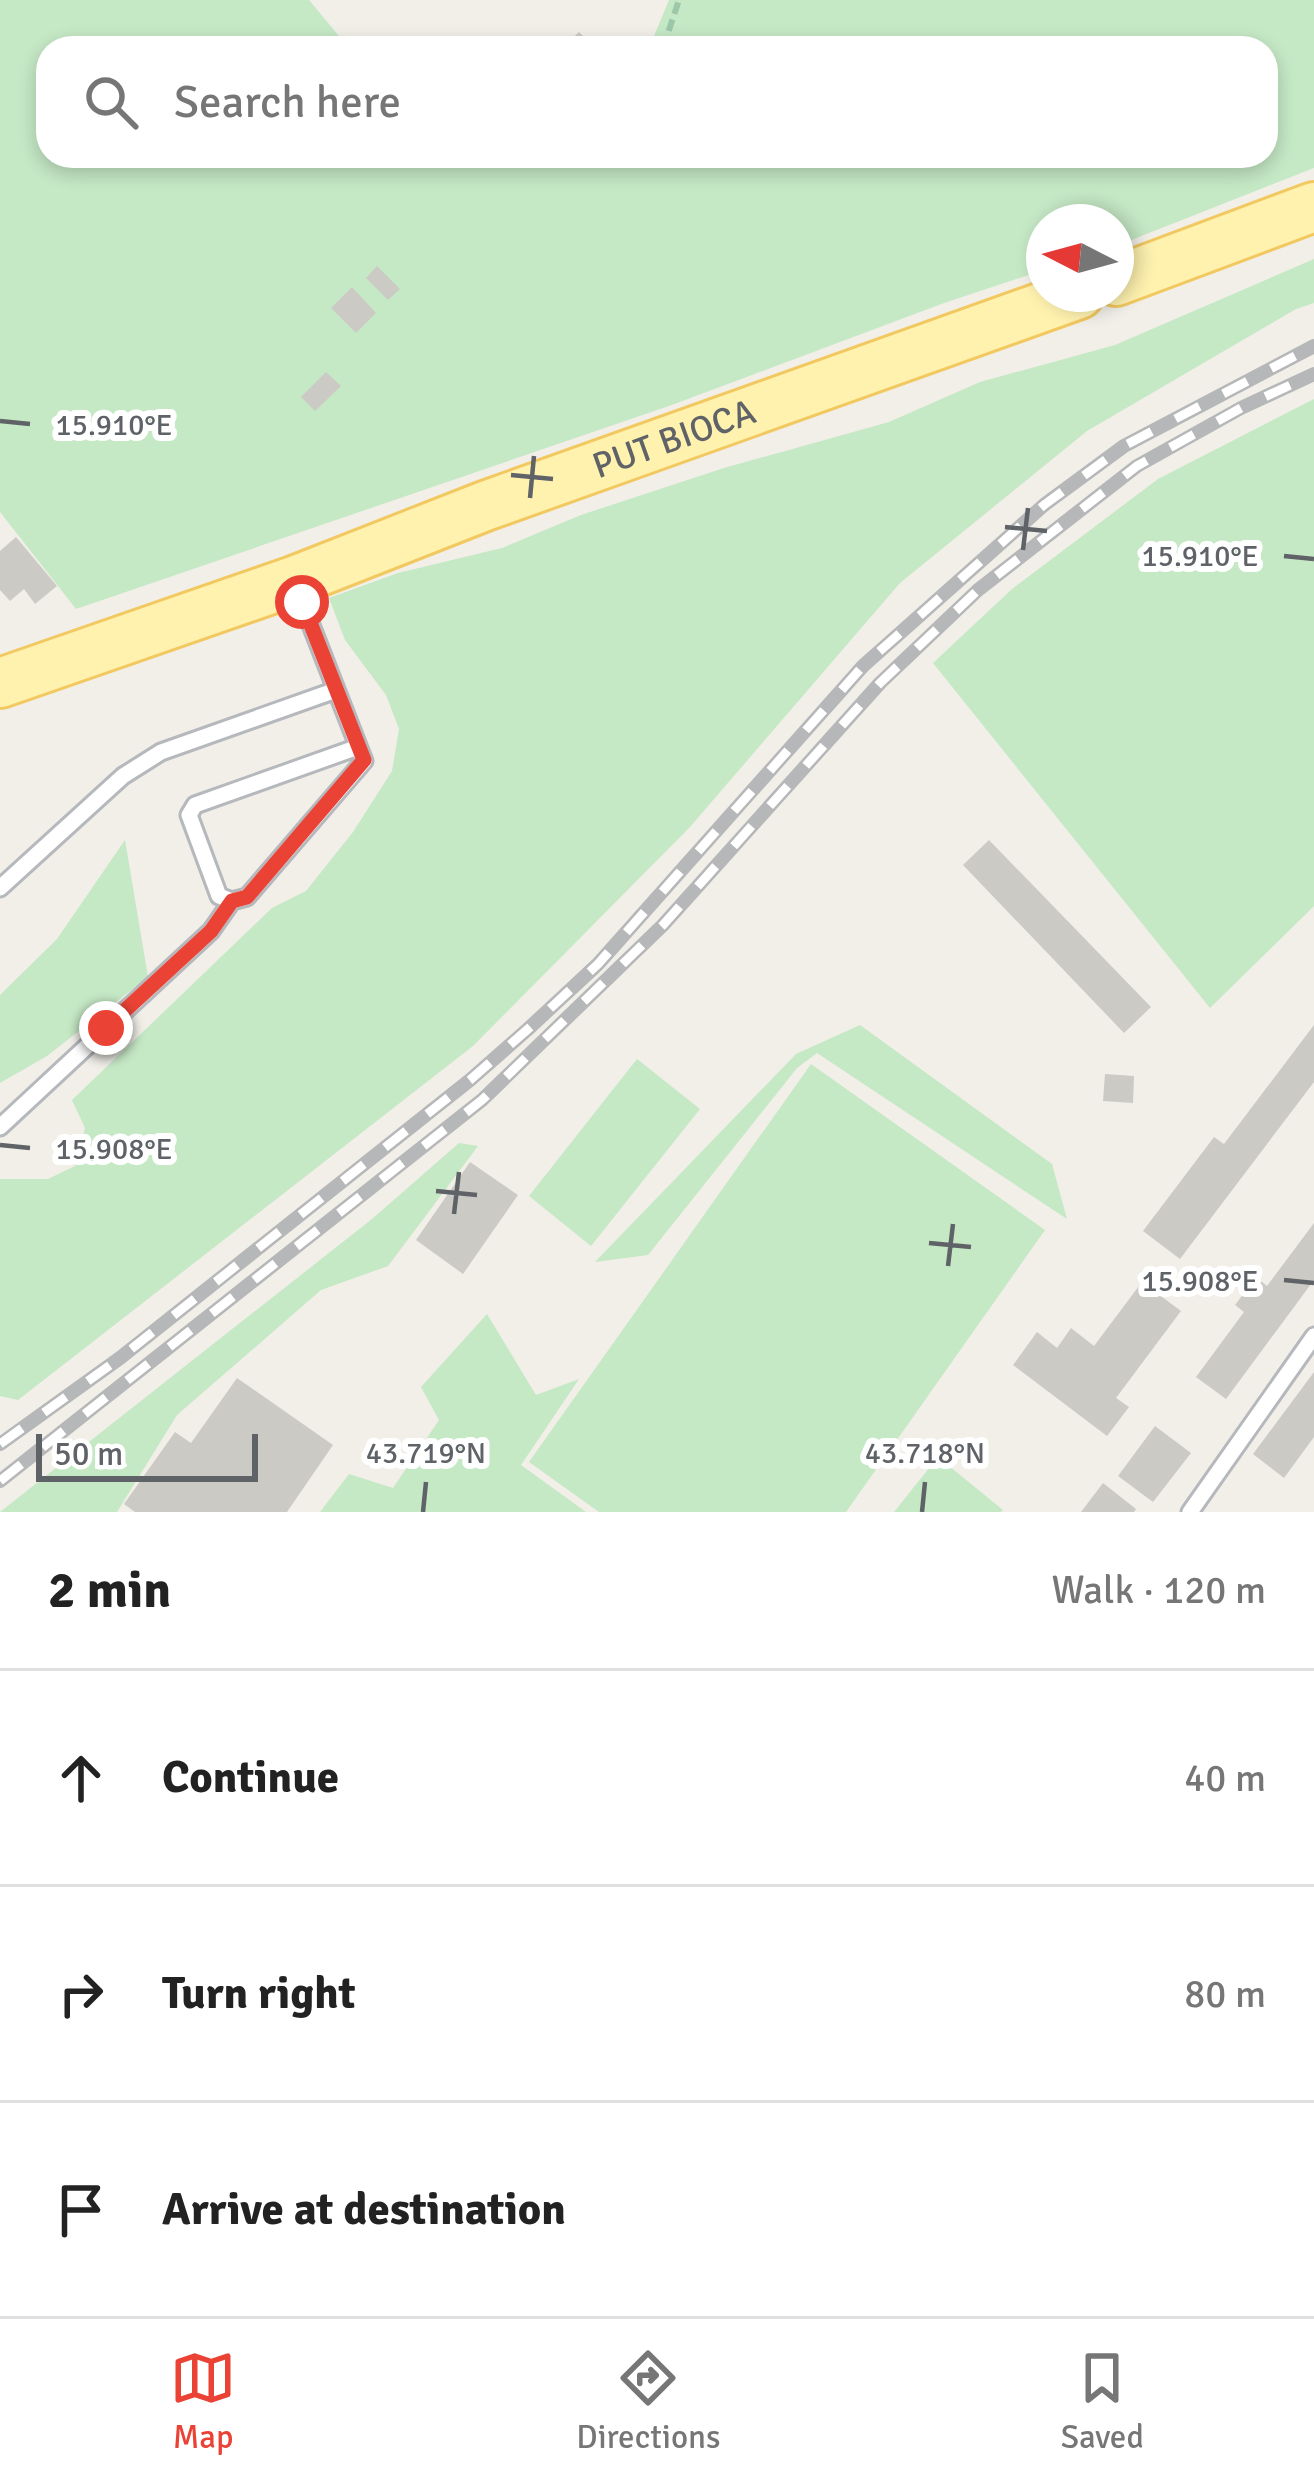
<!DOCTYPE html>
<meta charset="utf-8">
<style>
:root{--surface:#fff;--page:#f6f6f6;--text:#222;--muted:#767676;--line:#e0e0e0;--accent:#ea4335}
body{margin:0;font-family:Signika,sans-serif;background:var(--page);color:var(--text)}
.compass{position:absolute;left:1026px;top:204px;width:108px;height:108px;border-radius:50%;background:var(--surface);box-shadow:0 6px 18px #0003;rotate:276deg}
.scale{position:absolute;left:36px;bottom:30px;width:222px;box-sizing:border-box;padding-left:12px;border:6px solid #5f6368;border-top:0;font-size:33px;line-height:42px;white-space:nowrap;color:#5f6368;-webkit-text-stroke:9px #fff;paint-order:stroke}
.stop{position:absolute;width:36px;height:36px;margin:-27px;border:9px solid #ea4335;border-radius:50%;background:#fff}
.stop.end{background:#ea4335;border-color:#fff;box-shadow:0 3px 12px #0008}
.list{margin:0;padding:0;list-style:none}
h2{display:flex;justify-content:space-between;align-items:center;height:156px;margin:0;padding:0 48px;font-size:51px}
h2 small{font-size:39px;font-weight:400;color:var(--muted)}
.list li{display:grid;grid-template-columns:78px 1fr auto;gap:36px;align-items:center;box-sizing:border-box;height:216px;padding:0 48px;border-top:3px solid var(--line)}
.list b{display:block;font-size:45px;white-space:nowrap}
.list em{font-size:39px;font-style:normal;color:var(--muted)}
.icon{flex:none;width:66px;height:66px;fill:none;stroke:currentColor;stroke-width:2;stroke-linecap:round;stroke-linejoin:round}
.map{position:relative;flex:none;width:1314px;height:1512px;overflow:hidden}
.search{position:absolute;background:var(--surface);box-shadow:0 6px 18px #0003;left:36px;right:36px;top:36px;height:132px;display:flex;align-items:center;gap:30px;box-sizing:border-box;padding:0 42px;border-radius:36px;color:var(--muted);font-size:45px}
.sheet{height:804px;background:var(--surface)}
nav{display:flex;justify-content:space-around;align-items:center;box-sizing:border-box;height:168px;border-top:3px solid var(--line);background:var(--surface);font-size:33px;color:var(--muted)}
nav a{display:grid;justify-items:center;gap:6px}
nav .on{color:var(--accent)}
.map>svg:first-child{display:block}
</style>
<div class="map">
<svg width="1314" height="1512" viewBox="0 0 1314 1512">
<rect width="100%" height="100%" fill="#f1efe8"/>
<!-- green -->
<path fill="#c5e8c5" d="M0 0H309L349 48H48V156H1266V48H649L669 0H1314V168L1116 246V222H1044V270L944 303 669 406 76 609 0 512Z
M1314 259V303L1296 309 1087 431 900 583 690 827 473 1046 18 1400 0 1396V1179H48L75 1166 85 1128 72 1100 272 908 306 891 353 832 392 771 399 729 386 695 345 640 329 598 398 573 502 548 581 515 724 468 889 422 980 382 1115 345Z
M1314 399V906L1210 1008 933 663 1012 589 1158 479Z
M125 840 148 977 47 1056 0 1083V995L57 939Z
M860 1025 1052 1164 1067 1219 817 1053 797 1068 648 1255 595 1262 796 1054Z
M637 1059 700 1109 591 1246 529 1196Z
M811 1064 1045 1230 846 1512H599L529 1462Z
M459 1143 478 1146 388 1266 321 1290 177 1415 117 1512H0L372 1219Z
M487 1314 536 1395 579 1379 521 1465 586 1512H320L349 1474 393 1488 439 1420 421 1387Z
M938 1457 1003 1510 1001 1512H894Z"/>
<!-- building -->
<path fill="#cccac5" d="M579 32 595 48H562Z
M377 266 400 289 388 300 366 278Z
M352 287 376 313 356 333 331 308Z
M326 372 341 386 315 411 301 397Z
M16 537 57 586 35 604 24 589 10 601 0 590V551Z
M989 840 1151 1007 1124 1033 963 865Z
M1314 1025V1082L1180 1259 1143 1231 1214 1137 1224 1144Z
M1105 1074 1134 1076 1133 1103 1103 1101Z
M470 1162 518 1195 463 1274 416 1240Z
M1314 1223V1280L1226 1399 1196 1377 1244 1312 1235 1305 1256 1277 1267 1286Z
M1142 1282 1181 1311 1116 1398 1129 1407 1107 1436 1013 1365 1037 1332 1057 1348 1071 1328 1094 1346Z
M1314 1372V1437L1284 1478 1253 1454Z
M237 1378 333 1445 287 1512H135L124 1504 175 1432 191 1443Z
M1155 1426 1191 1453 1153 1502 1118 1476Z
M1103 1483 1136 1509 1134 1512H1081Z"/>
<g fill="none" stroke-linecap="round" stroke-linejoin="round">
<!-- service casing -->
<g stroke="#b5b8bc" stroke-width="21">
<path id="service" d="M295 584 364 761 247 897 232 901 219 896 189 815 195 805 358 747
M0 888 123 776 161 752 336 690
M0 1127 211 931 232 901
M1190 1512 1314 1336"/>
</g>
<!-- primary casing -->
<g stroke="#f2c960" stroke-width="54">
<g id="primary">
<path d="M1116 281 1314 207"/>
<path id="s1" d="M0 683 294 581 485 506 1079 294"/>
</g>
</g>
<!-- path -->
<path stroke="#9cc7a9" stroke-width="6" stroke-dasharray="12 6" stroke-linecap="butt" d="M663 48 679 0"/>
<!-- service -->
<use href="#service" stroke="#fff" stroke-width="15"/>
<!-- primary -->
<use href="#primary" stroke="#fff2af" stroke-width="48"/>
<!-- rail casing -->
<g stroke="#b6b7b8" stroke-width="14">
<path id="rail" d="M0 1444 120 1358 470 1080 528 1029 598 964 863 666 1044 505 1124 446 1314 346
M0 1481 482 1100 663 925 880 683 978 590 1137 466 1241 408 1314 374"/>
</g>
<!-- rail -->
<use href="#rail" stroke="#fff" stroke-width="9" stroke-dasharray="27" stroke-linecap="butt"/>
</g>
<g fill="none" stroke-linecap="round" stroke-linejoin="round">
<!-- route -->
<path stroke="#ea4335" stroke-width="15" d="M106 1028 211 931 232 901 247 897 364 760 302 602"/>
</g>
<!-- ticks -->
<path fill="none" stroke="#5f6368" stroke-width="4.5" d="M0 421 30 424M511 475 553 479M530 498 534 456M1005 527 1047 531M1023 550 1028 508M1284 556 1314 559M0 1145 30 1148M436 1191 477 1195M454 1214 459 1172M929 1243 971 1247M948 1266 953 1224M1284 1280 1314 1283M423 1512 426 1482M922 1512 925 1482"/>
<g text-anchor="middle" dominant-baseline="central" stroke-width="12" stroke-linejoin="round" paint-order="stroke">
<!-- street labels -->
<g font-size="36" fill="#5f6368" stroke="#fff">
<text stroke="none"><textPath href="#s1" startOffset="717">PUT BIOCA</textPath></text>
</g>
</g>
<g font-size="30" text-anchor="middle" fill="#5f6368" stroke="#fff" stroke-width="12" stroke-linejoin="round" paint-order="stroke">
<text x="114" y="435">15.910°E</text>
<text x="1200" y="566">15.910°E</text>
<text x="114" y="1159">15.908°E</text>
<text x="1200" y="1291">15.908°E</text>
<text x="426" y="1463">43.719°N</text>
<text x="925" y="1463">43.718°N</text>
</g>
</svg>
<svg class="compass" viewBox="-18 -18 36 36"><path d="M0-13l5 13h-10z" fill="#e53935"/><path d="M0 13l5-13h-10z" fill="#767676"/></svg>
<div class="scale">50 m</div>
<div class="stop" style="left:302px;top:602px"></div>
<div class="stop end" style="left:106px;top:1028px"></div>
<div class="search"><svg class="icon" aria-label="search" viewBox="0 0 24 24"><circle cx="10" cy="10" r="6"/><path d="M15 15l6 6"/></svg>Search here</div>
</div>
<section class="sheet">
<h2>2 min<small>Walk · 120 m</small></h2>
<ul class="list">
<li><svg class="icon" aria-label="ahead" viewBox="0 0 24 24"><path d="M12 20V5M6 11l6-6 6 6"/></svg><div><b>Continue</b></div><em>40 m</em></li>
<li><svg class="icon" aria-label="right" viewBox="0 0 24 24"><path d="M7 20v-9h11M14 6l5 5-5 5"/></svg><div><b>Turn right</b></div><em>80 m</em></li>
<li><svg class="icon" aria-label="arrive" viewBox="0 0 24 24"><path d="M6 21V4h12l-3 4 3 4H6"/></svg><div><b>Arrive at destination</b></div></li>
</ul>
</section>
<nav>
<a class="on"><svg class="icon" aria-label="map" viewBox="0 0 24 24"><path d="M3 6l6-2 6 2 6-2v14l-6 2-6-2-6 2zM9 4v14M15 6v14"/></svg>Map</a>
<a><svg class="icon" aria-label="directions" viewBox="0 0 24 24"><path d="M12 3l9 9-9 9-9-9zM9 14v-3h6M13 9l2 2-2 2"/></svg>Directions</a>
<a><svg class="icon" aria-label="saved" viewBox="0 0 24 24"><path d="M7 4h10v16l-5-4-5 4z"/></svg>Saved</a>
</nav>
